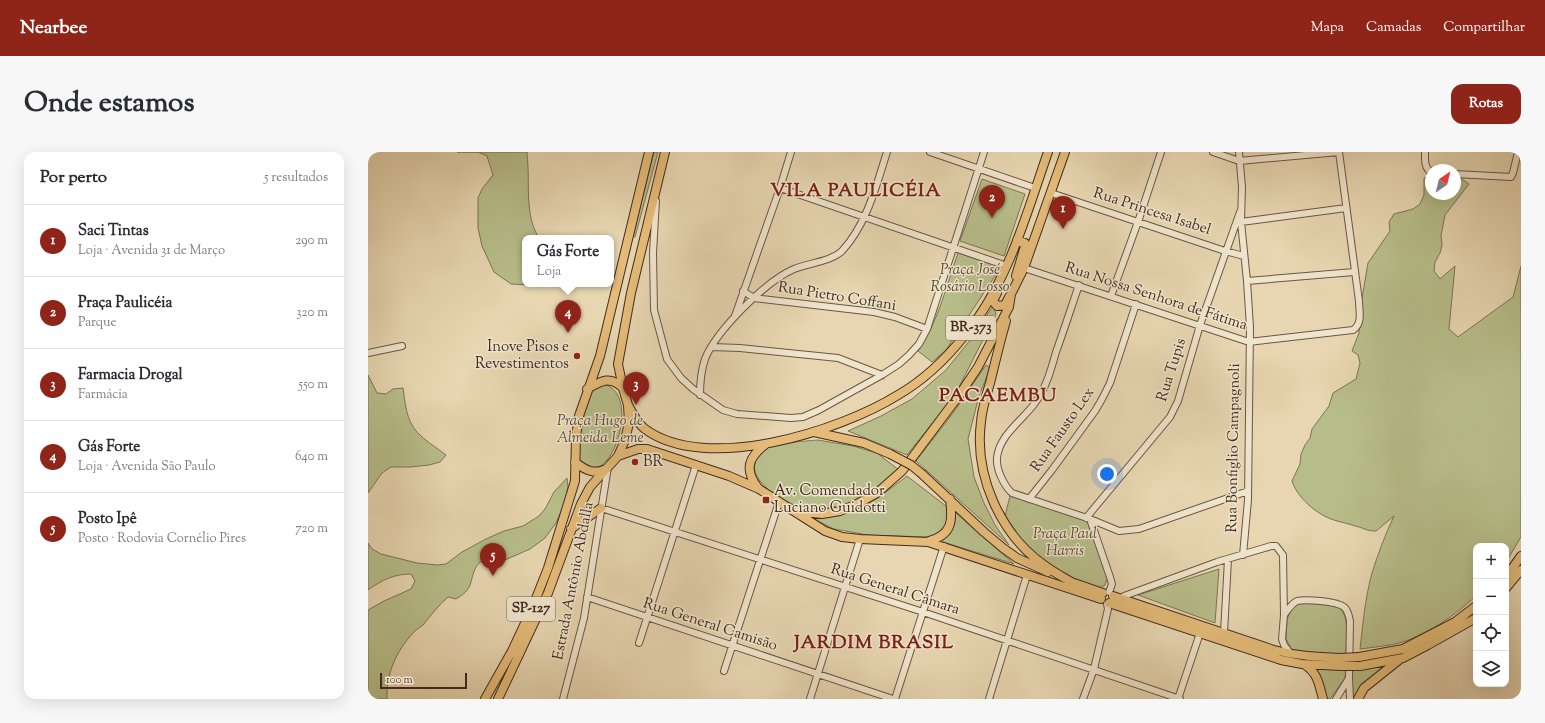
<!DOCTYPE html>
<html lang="pt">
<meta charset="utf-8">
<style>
:root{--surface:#fff;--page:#f7f7f7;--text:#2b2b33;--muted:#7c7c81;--line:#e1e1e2;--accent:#8f2418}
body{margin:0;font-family:"Sorts Mill Goudy",serif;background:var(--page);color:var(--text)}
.controls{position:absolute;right:12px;bottom:12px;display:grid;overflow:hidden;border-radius:8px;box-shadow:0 4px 16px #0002}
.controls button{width:36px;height:36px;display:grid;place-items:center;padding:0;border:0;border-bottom:1px solid var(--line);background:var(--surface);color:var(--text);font:20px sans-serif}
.compass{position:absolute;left:1057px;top:12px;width:36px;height:36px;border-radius:50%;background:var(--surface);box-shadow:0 4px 16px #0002;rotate:35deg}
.scale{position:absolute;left:12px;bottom:10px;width:87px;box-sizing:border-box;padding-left:4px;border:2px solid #422b1f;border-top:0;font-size:11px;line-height:14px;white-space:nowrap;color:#422b1f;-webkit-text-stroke:3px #efe4cc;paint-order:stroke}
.you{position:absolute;left:739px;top:322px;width:14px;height:14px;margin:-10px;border:3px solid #fff;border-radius:50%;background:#1a73e8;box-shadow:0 0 0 6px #1a73e833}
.badge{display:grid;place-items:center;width:26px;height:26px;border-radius:50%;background:var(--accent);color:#fff;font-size:13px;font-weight:700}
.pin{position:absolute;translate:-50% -33px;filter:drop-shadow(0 1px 2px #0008)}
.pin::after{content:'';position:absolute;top:21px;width:14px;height:12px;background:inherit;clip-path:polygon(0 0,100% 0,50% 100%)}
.popup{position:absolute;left:154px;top:83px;width:92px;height:52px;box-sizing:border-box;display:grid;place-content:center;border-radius:8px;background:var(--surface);filter:drop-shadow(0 1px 3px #0005);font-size:13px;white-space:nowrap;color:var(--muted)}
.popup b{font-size:15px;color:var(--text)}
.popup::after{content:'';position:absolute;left:50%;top:100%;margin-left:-8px;border:8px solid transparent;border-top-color:var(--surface)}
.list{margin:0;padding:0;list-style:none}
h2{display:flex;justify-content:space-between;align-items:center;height:52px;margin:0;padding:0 16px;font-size:17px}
h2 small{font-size:13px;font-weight:400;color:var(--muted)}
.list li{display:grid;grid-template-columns:26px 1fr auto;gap:12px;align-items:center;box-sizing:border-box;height:72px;padding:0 16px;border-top:1px solid var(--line)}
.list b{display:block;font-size:15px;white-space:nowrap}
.list p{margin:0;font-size:13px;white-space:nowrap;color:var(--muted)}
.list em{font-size:13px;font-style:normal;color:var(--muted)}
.icon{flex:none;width:22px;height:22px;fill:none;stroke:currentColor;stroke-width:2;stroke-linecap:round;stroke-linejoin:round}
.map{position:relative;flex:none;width:1153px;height:547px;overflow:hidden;border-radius:12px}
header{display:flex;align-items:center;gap:24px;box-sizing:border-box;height:56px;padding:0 20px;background:var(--accent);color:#fff}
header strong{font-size:19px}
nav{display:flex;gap:22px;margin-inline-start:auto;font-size:14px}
.intro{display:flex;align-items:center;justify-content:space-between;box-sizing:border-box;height:96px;padding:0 24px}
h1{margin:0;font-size:28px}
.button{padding:10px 18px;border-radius:12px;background:var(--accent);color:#fff;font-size:14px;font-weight:700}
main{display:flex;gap:24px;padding:0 24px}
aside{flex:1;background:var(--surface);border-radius:12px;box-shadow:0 4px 16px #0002}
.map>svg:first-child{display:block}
</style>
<header>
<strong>Nearbee</strong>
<nav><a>Mapa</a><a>Camadas</a><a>Compartilhar</a></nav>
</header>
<div class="intro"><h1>Onde estamos</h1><a class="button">Rotas</a></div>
<main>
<aside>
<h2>Por perto<small>5 resultados</small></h2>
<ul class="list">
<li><span class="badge">1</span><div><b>Saci Tintas</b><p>Loja · Avenida 31 de Março</p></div><em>290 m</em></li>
<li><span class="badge">2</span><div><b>Praça Paulicéia</b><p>Parque</p></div><em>320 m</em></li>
<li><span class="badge">3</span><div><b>Farmacia Drogal</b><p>Farmácia</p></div><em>550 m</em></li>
<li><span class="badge">4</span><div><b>Gás Forte</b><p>Loja · Avenida São Paulo</p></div><em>640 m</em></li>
<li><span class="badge">5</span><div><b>Posto Ipê</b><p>Posto · Rodovia Cornélio Pires</p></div><em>720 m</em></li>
</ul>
</aside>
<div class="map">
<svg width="1153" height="547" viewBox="0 0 1153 547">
<rect width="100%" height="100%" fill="#e7d6b1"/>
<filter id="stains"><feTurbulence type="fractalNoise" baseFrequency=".005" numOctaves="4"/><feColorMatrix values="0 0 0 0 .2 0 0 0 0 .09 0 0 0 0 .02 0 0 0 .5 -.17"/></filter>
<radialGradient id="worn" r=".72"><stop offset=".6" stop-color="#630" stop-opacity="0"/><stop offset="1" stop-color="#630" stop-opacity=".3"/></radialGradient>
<!-- green -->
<path fill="#b7bd8a" stroke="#7c7454" d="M89 0H159C159 5 160 10 160 16 161 39 158 66 171 86H157V132H168L163 133 143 132 126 120 114 94 110 76V46L114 37 125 23 119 4 110 0Z
M286 0H290L267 85 265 84Z
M1063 24V42H1087V25L1092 26 1101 32 1077 63 1073 84 1074 93 1072 101 1067 110 1066 119 1072 127 1087 114 1081 177 1090 185 1145 145 1153 114V385L1138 410V394H1108V444C1086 464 1063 480 1035 490 1022 494 1006 495 992 497 995 472 997 446 1004 421 1010 402 1017 383 1026 364L1008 379C997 379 997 376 987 374 979 371 971 370 963 367 947 361 929 345 924 329L932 312 933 302 937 293 942 286 944 277 961 254 965 241 988 227 992 211 990 203 984 199 991 181 992 158 1000 111 1022 79 1021 70 1026 62 1045 57 1052 52 1056 43V26Z
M614 27 657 42 636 104 592 89Z
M590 101 633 115 578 198 564 210 550 199C570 170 578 135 590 101Z
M625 154 628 162 588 241 539 303 480 279 513 264 544 247 578 218 603 187Z
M618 213 621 215V219L611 244 600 287 606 325 616 351 627 373 641 393 548 309 585 261Z
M0 223 9 241 18 242 25 237 35 236C37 250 38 268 49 280 57 289 68 295 78 303L72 310 61 313 42 315H23L14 321 0 341Z
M234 232C272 238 248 320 224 316 220 315 216 312 212 311 206 294 215 254 224 239 226 235 231 234 234 232Z
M450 288 485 294 509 301 531 318C516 330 502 345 483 351 471 355 448 359 435 356 416 351 374 327 390 304 392 301 393 298 396 297 404 291 438 289 450 288Z
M539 324 578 354C586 370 576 380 561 385L500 383 466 377 442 365C483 367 508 348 539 324Z
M199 326 200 335 196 353 188 371 177 386 162 397 137 408 118 404C115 408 109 412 107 417 101 432 105 437 88 447L80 445C71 453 63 463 55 473 52 476 48 477 46 480 28 499 18 522 19 547H0V458L16 449 43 437 47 429 43 422C26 422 14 428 0 438V391L4 397 13 402 49 411 69 413 78 412 94 400 118 387 136 379 155 374 171 364 177 357 186 340Z
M642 344 719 369 740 425 737 433 729 437 704 428 678 411 653 388 637 364Z
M587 360 646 412 572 389Z
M851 417 847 471 770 443Z
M933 451C943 452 959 451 968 454 983 459 978 490 978 503L925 500 918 487 919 468 922 459 929 453Z
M1021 512 988 547H984V516Z
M944 515 978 517 977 526 962 547H958Z"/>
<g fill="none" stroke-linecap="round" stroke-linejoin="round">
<!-- minor casing -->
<g stroke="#6b5644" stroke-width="8">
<path id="minor" d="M562 0 667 36
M845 0 871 9 971 0
M871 0 874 35 873 70 879 129 882 175 880 348 875 403
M1057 0C1057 7 1056 16 1063 20
M1087 22 1143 25 1145 21 1150 0
M412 36 639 114
M683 41 857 99 876 104
M288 49 285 101 286 158 299 207 313 226 325 237 355 258 369 262 423 266 435 265 451 258 514 223 531 212 541 203 551 192 559 177 616 0
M873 70 978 56
M656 116 881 190 985 178C995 171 991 159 991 149L971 0
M879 129 986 120
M711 133C703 156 696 178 688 200 683 218 678 236 667 251 655 268 631 283 629 306 628 317 636 334 644 341L722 367 751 379 771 377 880 339
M375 139 386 146 506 160 527 165 559 177
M743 144 770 70 793 0
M367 164 412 36 423 0
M343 195 372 196 470 206 514 223
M0 201 34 194
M332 243C332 231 333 219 337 207 348 179 398 129 426 117 440 111 462 110 474 99 499 72 508 34 519 0
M661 347 684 318 727 259 734 247 742 231 768 152
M233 356 555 460 812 547
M718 366 802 265 810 249 832 173 872 60
M722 367 742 425 744 432 741 440
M219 445 525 547
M753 446 756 444 849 410 903 394H908L915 403 916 463 914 487 916 493 923 502
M916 463C920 458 923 452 929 449 937 447 969 449 976 455 980 458 981 464 982 469L981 526 982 547
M856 481 860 407
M271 491 328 313
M356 519 411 350
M195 547 216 466 240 315
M442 547 492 387
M527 547 576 394
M621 547 659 423
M715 547 726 517 740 457 739 452
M810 547 832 481
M968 547 981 526"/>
</g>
<!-- major casing -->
<g stroke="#422b1f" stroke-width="10">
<path id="major" d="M648 124 657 94V91L649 88
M629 141 625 149 629 154 637 153 641 145
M638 169C632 190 627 211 622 231 618 244 614 257 613 270 606 323 632 382 676 413 685 420 695 425 705 431
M219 237C233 229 242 223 255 236
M260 253C265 262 269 271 277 277 338 322 472 279 530 243 556 228 578 207 597 183 640 131 658 63 680 0
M446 280 496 291 522 302
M250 304 270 297H279L361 324 391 337 457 379 474 385 492 387 560 390 733 447
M207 310C217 318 226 323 238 317
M554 322 616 380 635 396 649 406 680 420
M390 336C376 318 380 305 398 292
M426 357 435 360 454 362 472 359 489 352 509 341 534 319 544 306 592 242 610 215 641 155 643 142 656 116 697 0
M203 377 233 356
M561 389C584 383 585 369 582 347
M1138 425 1153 404
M700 429 735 441
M1138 436 1153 418
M745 444 906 498C929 504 950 505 973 506
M741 451 913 508 934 512 973 514
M991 505 1035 497 1087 470 1108 454
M937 513C950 521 951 533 955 547
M992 514 1035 506 1060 493 1108 466
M117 547 144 499 165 454 180 416 207 329 208 284 211 264 232 204 281 0
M130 547 180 441 213 352 222 335 250 304 257 288 261 271 260 253 255 236 250 212 263 141 297 0
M990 547 996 536 1031 508"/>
</g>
<!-- minor -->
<use href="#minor" stroke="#efe4cc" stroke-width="6"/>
<!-- major -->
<use href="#major" stroke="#e4bb78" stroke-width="8"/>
<!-- major-bridge casing -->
<g stroke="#422b1f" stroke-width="10" stroke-linecap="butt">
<path id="major-bridge" d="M522 302 543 313 554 322
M973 506 991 505
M973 514H992"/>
</g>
<!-- major-bridge -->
<use href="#major-bridge" stroke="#e4bb78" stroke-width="8"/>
</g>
<!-- markers -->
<g fill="#8f2418" stroke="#efe4cc" stroke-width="1.5">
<circle cx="209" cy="204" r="4"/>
<circle cx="267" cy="310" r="4"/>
<rect x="394" y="344" width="8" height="8" rx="2"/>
</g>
<g text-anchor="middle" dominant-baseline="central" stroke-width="3" stroke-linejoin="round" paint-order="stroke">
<!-- shield labels -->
<g fill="#efe4cc" stroke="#766253" stroke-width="1">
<rect x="578" y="164" width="50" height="24" rx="3"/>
<rect x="139" y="445" width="48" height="24" rx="3"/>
</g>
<g font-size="14" font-weight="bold" fill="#422b1f">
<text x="603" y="176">BR-373</text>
<text x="163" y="457">SP-127</text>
</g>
<!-- street labels -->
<g font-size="15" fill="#422b1f" stroke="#efe4cc">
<text transform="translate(784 60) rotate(18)">Rua Princesa Isabel</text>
<text transform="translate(469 145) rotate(9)">Rua Pietro Coffani</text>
<text transform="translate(788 145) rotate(18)">Rua Nossa Senhora de Fátima</text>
<text transform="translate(804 218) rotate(-72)">Rua Tupis</text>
<text transform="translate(695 278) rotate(-55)">Rua Fausto Lex</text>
<text transform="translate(866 296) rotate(-89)">Rua Bonfiglio Campagnoli</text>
<text transform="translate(206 429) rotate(-79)">Estrada Antônio Abdalla</text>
<text transform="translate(527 438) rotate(18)">Rua General Câmara</text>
<text transform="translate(342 473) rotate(18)">Rua General Camisão</text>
</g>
<!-- park labels -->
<g font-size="15" font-style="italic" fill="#594834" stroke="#efe4cc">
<text x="602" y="118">Praça José<tspan x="602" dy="17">Rosário Losso</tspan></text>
<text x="232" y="269">Praça Hugo de<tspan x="232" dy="17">Almeida Leme</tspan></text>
<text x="697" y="382">Praça Paul<tspan x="697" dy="17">Harris</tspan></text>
</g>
<!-- poi labels -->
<g font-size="15" fill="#422b1f" stroke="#efe4cc" text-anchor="start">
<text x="201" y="195" text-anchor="end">Inove Pisos e<tspan x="201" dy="17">Revestimentos</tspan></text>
<text x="275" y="310">BR</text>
<text x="406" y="339">Av. Comendador<tspan x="406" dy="17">Luciano Guidotti</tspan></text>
</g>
<!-- district labels -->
<g font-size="19" font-weight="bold" letter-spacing="1" fill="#7a1f14" stroke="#efe4cc">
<text x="488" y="39">VILA PAULICÉIA</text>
<text x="630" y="244">PACAEMBU</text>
<text x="506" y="491">JARDIM BRASIL</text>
</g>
</g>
<rect width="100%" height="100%" filter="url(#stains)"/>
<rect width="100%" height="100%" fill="url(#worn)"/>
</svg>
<div class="controls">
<button>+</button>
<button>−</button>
<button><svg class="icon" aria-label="locate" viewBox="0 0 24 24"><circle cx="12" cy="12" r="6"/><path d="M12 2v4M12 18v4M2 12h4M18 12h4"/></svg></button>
<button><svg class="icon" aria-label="layers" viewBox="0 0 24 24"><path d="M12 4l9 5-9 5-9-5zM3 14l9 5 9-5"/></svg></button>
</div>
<svg class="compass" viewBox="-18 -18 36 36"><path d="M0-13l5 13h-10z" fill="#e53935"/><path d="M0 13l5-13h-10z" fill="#7c7c81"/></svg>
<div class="scale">100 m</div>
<div class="you"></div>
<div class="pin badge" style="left:695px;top:77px">1</div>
<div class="pin badge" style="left:624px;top:66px">2</div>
<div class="pin badge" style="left:268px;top:253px">3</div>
<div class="pin badge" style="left:200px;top:181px">4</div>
<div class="popup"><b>Gás Forte</b>Loja</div>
<div class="pin badge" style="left:125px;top:424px">5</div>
</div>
</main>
